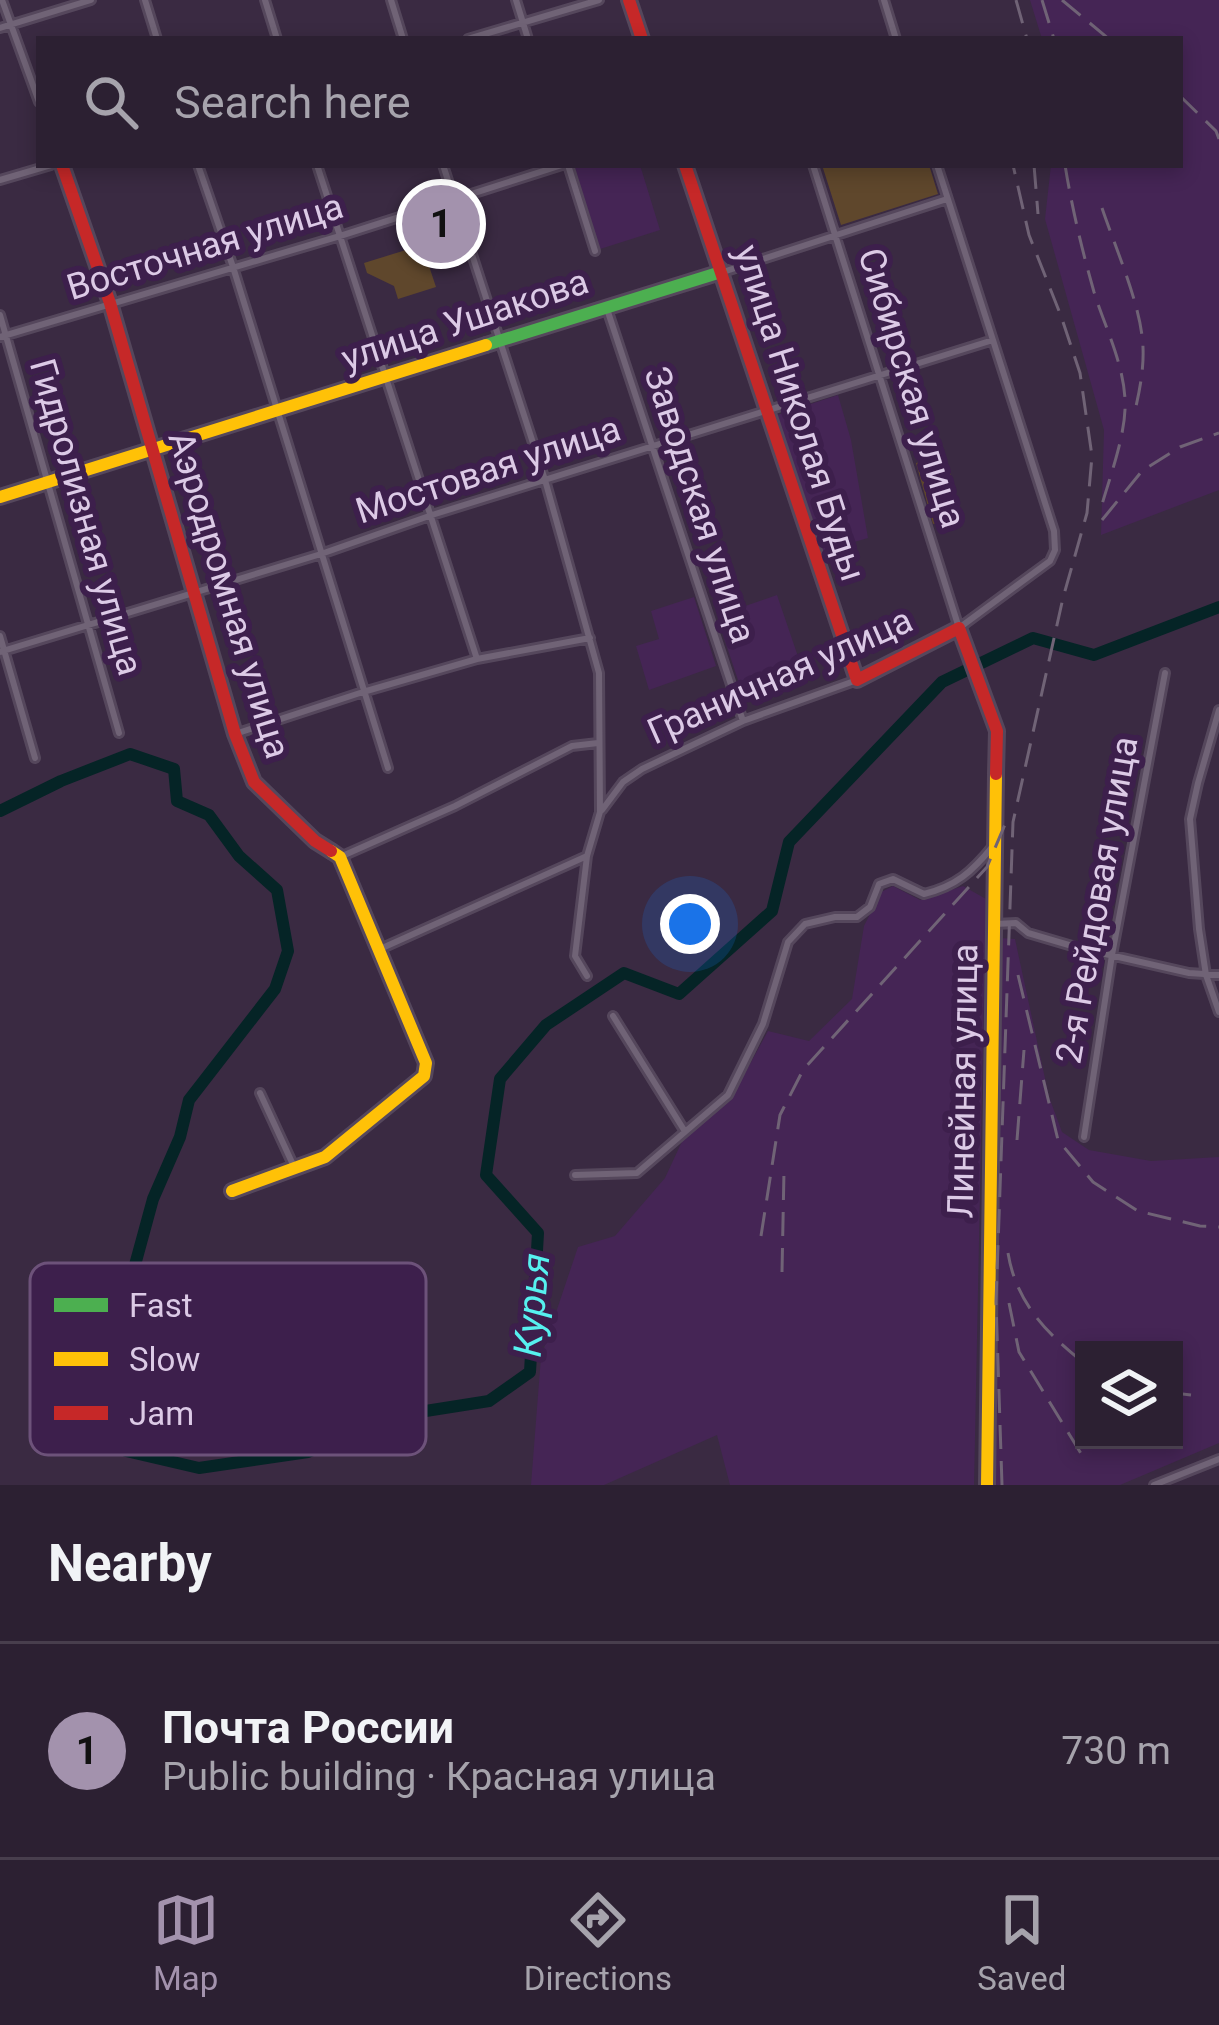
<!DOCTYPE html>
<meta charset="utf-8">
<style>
:root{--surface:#2c2032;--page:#34283a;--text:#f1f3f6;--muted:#a6a3ac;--line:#483e4d;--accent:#a392ad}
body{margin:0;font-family:Roboto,sans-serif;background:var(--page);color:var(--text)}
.controls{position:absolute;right:36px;bottom:36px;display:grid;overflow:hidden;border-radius:0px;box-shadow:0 6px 18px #0003}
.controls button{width:108px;height:108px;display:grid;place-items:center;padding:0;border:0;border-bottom:3px solid var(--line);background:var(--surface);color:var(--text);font:60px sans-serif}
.you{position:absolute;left:690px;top:924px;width:42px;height:42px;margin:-30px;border:9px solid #fff;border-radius:50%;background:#1a73e8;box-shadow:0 0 0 18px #1a73e833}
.badge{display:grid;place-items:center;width:78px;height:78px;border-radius:50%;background:var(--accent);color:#111;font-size:39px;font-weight:700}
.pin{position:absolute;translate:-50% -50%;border:6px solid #fff;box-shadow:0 3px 12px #0006}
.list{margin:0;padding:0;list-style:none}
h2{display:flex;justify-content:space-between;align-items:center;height:156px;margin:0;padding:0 48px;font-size:51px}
h2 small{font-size:39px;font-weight:400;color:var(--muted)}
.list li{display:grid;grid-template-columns:78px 1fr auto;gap:36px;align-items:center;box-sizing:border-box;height:216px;padding:0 48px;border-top:3px solid var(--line)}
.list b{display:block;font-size:45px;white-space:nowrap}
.list p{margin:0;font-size:39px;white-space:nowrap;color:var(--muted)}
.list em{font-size:39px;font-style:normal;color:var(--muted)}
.icon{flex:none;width:66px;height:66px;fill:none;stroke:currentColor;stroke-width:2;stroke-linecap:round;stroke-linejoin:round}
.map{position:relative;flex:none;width:1219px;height:1485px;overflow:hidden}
.search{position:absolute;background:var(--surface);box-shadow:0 6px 18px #0003;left:36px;right:36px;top:36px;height:132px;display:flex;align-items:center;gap:30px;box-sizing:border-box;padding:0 42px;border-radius:0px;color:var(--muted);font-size:45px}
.sheet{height:372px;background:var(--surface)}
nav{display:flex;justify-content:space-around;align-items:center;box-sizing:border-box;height:168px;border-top:3px solid var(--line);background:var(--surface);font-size:33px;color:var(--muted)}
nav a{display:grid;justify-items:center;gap:6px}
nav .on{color:var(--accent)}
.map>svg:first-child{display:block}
</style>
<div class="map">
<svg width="1219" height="1485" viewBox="0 0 1219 1485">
<rect width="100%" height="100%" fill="#3a2a42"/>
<!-- built -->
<path fill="#452555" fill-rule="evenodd" d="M1030 0H1219V490L1101 535 1104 430 1045 219 1051 165H1180V39H1042Z
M574 165H640L660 230 600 249Z
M838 395 851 440 868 538 823 551 777 415Z
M777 595 805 677 744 698 720 626 731 622 728 612Z
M694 597 716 666 649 690 636 646 659 639 651 611Z
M893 886 920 900 963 886 986 899 974 1485H730L717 1435 604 1485H531L541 1357 578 1247 615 1236 665 1178 685 1135 730 1101 768 1031 809 1041 852 999 864 926 881 892Z
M1000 938 1015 939 1049 1097 1062 1132 1089 1150 1151 1161 1219 1157V1443L1120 1485H992ZM1084 1350H1174V1440H1084Z"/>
<!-- green -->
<path fill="#5f472c" d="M822 165H929L938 194 841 225Z
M422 245 436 287 398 299 394 286 367 273 364 263Z
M945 455 962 516 933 524 916 463Z"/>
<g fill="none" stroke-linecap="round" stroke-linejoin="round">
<!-- river -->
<path stroke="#052426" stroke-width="12" d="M0 811 61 781 130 754 174 769 177 801 209 815 239 856 277 890 288 951 275 989 189 1100 180 1137 153 1199 126 1298 107 1425 126 1451 199 1468 308 1452 327 1444 342 1433 354 1406 375 1401 413 1413 489 1401 530 1372 538 1233 486 1175 500 1079 546 1025 624 973 679 994 772 911 789 842 942 682 1033 638 1094 655 1219 607"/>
<!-- street casing -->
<g stroke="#55475c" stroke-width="12">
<path id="street" d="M2 0 39 102
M145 0 157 39
M265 0 277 39
M391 0 403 39
M516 0 528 39
M884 0 896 39
M0 28 91 0
M468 39 599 0
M198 165 233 267 388 768
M317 165 477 659
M443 165 545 480 599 673 600 812 587 856 575 956 587 976
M568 165 595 251
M813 165 959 628 1050 561 1055 550 1054 531 937 165
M0 180 51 165
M723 272 947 199
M607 309 743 721
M0 315 119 733
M0 337 340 236 562 165
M0 636 35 758
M0 652 321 554 432 515 993 340
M235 734 363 692 477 659 590 638
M602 810 623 782 642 769 743 721 857 680
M340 857 455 806 572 746 598 743
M995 924 1016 923 1028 933 1079 948 1189 973 1219 975
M380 949 587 856
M1219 1012 1206 975 1199 929 1190 819 1198 783 1219 710
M613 1016 684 1130
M260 1093 295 1169
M1084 1137 1112 955 1165 673
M575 1175 637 1173 728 1095 763 1024 788 942 805 924 835 917H857L870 907 879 884 893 879 924 894C956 886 972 872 993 846
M1154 1485 1219 1459"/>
</g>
<!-- fast casing -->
<g stroke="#55475c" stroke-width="18">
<path id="fast" d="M486 345 721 272"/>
</g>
<!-- slow casing -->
<g stroke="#55475c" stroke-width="18">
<path id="slow" d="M0 497 486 345
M232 1191 325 1157 424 1076 426 1063 340 857 331 851
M987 1485 996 774"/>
</g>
<!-- jam casing -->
<g stroke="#55475c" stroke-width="18">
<path id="jam" d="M629 0 642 39
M62 165 110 303 235 734 254 782 315 841 331 851
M685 165 857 680 959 628 997 731 996 774"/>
</g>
<!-- street -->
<use href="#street" stroke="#706376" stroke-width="6"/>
<!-- fast -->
<use href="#fast" stroke="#4caf50" stroke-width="12"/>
<!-- slow -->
<use href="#slow" stroke="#ffc107" stroke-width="12"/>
<!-- jam -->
<use href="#jam" stroke="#c62828" stroke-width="12"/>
<!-- rail -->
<path stroke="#706376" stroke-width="3" stroke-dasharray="24 12" stroke-linecap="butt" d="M1016 0 1027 39
M1042 0 1054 39
M1062 0 1109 39
M1180 96 1216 131 1219 139
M1034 165 1038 214
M1065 165C1072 208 1082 250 1094 292 1105 327 1123 362 1125 399 1127 432 1110 476 1101 508
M1102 208C1115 247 1142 307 1143 348 1144 370 1139 394 1134 415
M1102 520 1142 471 1180 447 1219 433
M1018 975 1058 1140 1093 1182 1138 1211 1200 1226 1219 1227
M1017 1140 1024 1050
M761 1236 780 1115 803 1070 987 867 1006 822
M1008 1253C1016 1302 1046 1333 1084 1363
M782 1272 784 1171
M1009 1303 1019 1352 1085 1460
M1174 1393 1191 1395
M1002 1485 996 1302 1013 822 1063 598 1087 513 1092 456 1080 373 1061 316 1029 235 1013 165"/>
</g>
<g text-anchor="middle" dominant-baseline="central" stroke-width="12" stroke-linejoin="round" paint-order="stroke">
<!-- street labels -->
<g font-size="36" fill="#dccae6" stroke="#3d1f4c">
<text transform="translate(205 247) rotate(-17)">Восточная улица</text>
<text transform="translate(465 320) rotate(-18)">улица Ушакова</text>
<text transform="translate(912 388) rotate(73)">Сибирская улица</text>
<text transform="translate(800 413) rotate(72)">улица Николая Буды</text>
<text transform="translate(488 470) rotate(-18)">Мостовая улица</text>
<text transform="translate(700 505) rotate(72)">Заводская улица</text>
<text transform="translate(86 517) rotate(74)">Гидролизная улица</text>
<text transform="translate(229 595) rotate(73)">Аэродромная улица</text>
<text transform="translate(780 676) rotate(-24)">Граничная улица</text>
<text transform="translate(1097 900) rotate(-80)">2-я Рейдовая улица</text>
<text transform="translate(963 1081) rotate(-89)">Линейная улица</text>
</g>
<!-- water labels -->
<g font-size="39" font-style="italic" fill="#56f1ef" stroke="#3d1f4c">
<text transform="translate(532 1305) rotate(-85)">Курья</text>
</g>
</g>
<!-- legend -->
<rect x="30" y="1263" width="396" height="192" rx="18" fill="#3d1f4c" stroke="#6d527a" stroke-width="3"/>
<rect x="54" y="1298" width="54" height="14" fill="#4caf50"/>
<rect x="54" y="1352" width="54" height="14" fill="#ffc107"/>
<rect x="54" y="1406" width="54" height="14" fill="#c62828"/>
<g font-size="33" fill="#dccae6">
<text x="129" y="1317">Fast</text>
<text x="129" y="1371">Slow</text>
<text x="129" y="1425">Jam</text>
</g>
</svg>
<div class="controls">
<button><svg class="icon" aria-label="layers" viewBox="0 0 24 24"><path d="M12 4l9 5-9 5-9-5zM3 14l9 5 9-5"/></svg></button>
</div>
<div class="you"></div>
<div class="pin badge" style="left:441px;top:224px">1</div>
<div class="search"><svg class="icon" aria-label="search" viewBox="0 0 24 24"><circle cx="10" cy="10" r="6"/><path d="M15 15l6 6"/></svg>Search here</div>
</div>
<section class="sheet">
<h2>Nearby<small></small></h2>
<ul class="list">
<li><span class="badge">1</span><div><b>Почта России</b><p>Public building · Красная улица</p></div><em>730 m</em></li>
</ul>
</section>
<nav>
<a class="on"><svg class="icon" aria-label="map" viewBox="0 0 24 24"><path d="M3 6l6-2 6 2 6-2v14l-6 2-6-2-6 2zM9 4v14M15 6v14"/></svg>Map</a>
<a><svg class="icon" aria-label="directions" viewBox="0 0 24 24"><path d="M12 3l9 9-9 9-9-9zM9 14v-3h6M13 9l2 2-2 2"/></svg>Directions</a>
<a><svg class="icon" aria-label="saved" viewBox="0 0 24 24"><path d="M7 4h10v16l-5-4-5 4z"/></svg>Saved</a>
</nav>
